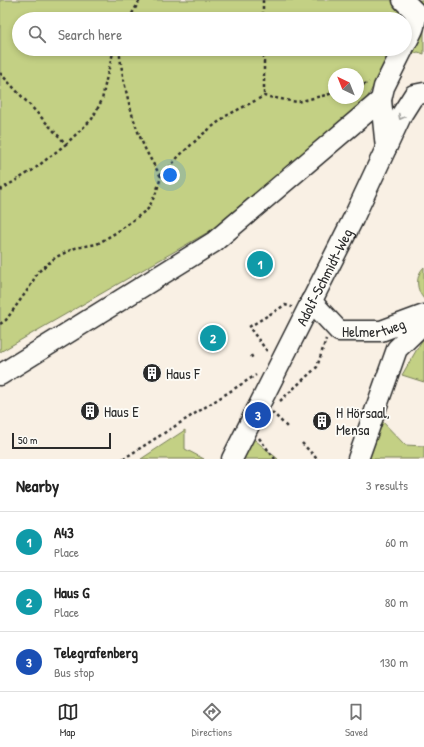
<!DOCTYPE html>
<meta charset="utf-8">
<style>
:root{--surface:#fff;--page:#f2f2f2;--text:#222;--muted:#767676;--line:#e0e0e0;--accent:#2b2b2b}
body{margin:0;font-family:"Patrick Hand",sans-serif;background:var(--page);color:var(--text)}
.compass{position:absolute;left:328px;top:68px;width:36px;height:36px;border-radius:50%;background:var(--surface);box-shadow:0 2px 6px #0003;rotate:317deg}
.scale{position:absolute;left:12px;bottom:10px;width:99px;box-sizing:border-box;padding-left:4px;border:2px solid #2b2b2b;border-top:0;font-size:11px;line-height:14px;white-space:nowrap;color:#2b2b2b;-webkit-text-stroke:3px #fdfcf7;paint-order:stroke}
.you{position:absolute;left:170px;top:175px;width:14px;height:14px;margin:-10px;border:3px solid #fff;border-radius:50%;background:#1a73e8;box-shadow:0 0 0 6px #1a73e833}
.badge{display:grid;place-items:center;width:26px;height:26px;border-radius:50%;background:var(--accent);color:#fff;font-size:13px;font-weight:700}
.pin{position:absolute;translate:-50% -50%;border:2px solid #fff;box-shadow:0 1px 4px #0006}
.list{margin:0;padding:0;list-style:none}
h2{display:flex;justify-content:space-between;align-items:center;height:52px;margin:0;padding:0 16px;font-size:17px}
h2 small{font-size:13px;font-weight:400;color:var(--muted)}
.list li{display:grid;grid-template-columns:26px 1fr auto;gap:12px;align-items:center;box-sizing:border-box;height:60px;padding:0 16px;border-top:1px solid var(--line)}
.list b{display:block;font-size:15px;white-space:nowrap}
.list p{margin:0;font-size:13px;white-space:nowrap;color:var(--muted)}
.list em{font-size:13px;font-style:normal;color:var(--muted)}
.icon{flex:none;width:22px;height:22px;fill:none;stroke:currentColor;stroke-width:2;stroke-linecap:round;stroke-linejoin:round}
.map{position:relative;flex:none;width:424px;height:459px;overflow:hidden}
.search{position:absolute;background:var(--surface);box-shadow:0 2px 6px #0003;left:12px;right:12px;top:12px;height:44px;display:flex;align-items:center;gap:10px;box-sizing:border-box;padding:0 14px;border-radius:22px;color:var(--muted);font-size:15px}
.sheet{height:232px;background:var(--surface)}
nav{display:flex;justify-content:space-around;align-items:center;box-sizing:border-box;height:56px;border-top:1px solid var(--line);background:var(--surface);font-size:11px;color:var(--muted)}
nav a{display:grid;justify-items:center;gap:2px}
nav .on{color:var(--accent)}
.map>svg:first-child{display:block}
</style>
<div class="map">
<svg width="424" height="459" viewBox="0 0 424 459">
<rect width="100%" height="100%" fill="#f9f0e4"/>
<filter id="ink" filterUnits="userSpaceOnUse"><feTurbulence type="fractalNoise" baseFrequency=".025" numOctaves="2"/><feDisplacementMap in="SourceGraphic" scale="8" xChannelSelector="R" yChannelSelector="G"/><feConvolveMatrix kernelMatrix="1 2 1 2 8 2 1 2 1" color-interpolation-filters="sRGB"/></filter>
<g filter="url(#ink)">
<!-- green -->
<path fill="#c3d084" stroke="#777e58" fill-rule="evenodd" d="M0 0H424V54L418 52 410 55 375 83 366 100 210 231 0 352ZM19 19H405V49H19ZM334 74H358V98H334Z
M424 267V299C416 290 415 276 424 267Z
M424 337V382L402 375Z
M380 419 405 445 424 446V459H366Z
M185 430V449L204 459H141Z
M250 436 278 459H238Z"/>
<g fill="none" stroke-linecap="round" stroke-linejoin="round">
<!-- minor casing -->
<g stroke="#2b2b2b" stroke-width="23">
<g id="minor">
<path d="M403 0 415 12C417 26 411 33 405 45"/>
<path d="M386 148 381 100 384 87 403 49"/>
<path id="s1" d="M311 301 339 331H381L424 315"/>
<path d="M0 375 214 242 381 100"/>
<path id="s2" d="M232 459 353 219 402 114 414 95 424 93"/>
<path d="M358 459 397 349 424 323"/>
</g>
</g>
<!-- path -->
<path stroke="#2b2b2b" stroke-width="2.5" stroke-dasharray="3 3" stroke-linecap="butt" d="M263 0V19
M129 19 140 0
M119 49C123 82 130 114 143 144 148 156 155 166 161 177
M264 49V96
M0 73 66 144 92 119 102 100 106 80 114 49
M358 87 369 82
M0 190 33 170 66 144
M0 324 6 320 29 288 38 272 56 257 75 248 97 244 117 232 148 209 156 193 161 177 179 156 203 134 226 116 264 96 297 102 334 93
M267 351 249 327 285 305 292 307
M251 355 253 359
M280 401 317 367 326 339
M272 412 287 427
M259 438 275 459
M302 443 317 459
M123 459 256 375"/>
<!-- minor -->
<use href="#minor" stroke="#fdfcf7" stroke-width="20"/>
</g>
<!-- one-way arrows -->
<defs><path id="oneway-chevron" d="M-2-3.5L2.5 0L-2 3.5" fill="none" stroke-width="1.6" stroke-linecap="round" stroke-linejoin="round"/></defs>
<use stroke="#9e9e9b" href="#oneway-chevron" transform="translate(401 117) rotate(117)"/>
</g>
<!-- icons -->
<defs>
<g id="building-disc" transform="scale(1)"><circle r="9.5" fill="#2b2b2b" stroke="#fdfcf7"/><path d="M-4-6H4V6H1V3H-1V6H-4ZM-2.5-4.3h1.7v1.8h-1.7ZM.8-4.3h1.7v1.8H.8ZM-2.5-1h1.7V.8h-1.7ZM.8-1h1.7V.8H.8Z" fill="#fff"/></g>
</defs>
<g fill-rule="evenodd">
<use href="#building-disc" x="152" y="373"/>
<use href="#building-disc" x="90" y="411"/>
<use href="#building-disc" x="322" y="421"/>
</g>
<g text-anchor="middle" dominant-baseline="central" stroke-width="3.5" stroke-linejoin="round" paint-order="stroke">
<!-- street labels -->
<g font-size="15" fill="#2b2b2b" stroke="#fdfcf7">
<text stroke="none"><textPath href="#s2" startOffset="204">Adolf-Schmidt-Weg</textPath></text>
<text stroke="none"><textPath href="#s1" startOffset="76">Helmertweg</textPath></text>
</g>
<!-- poi labels -->
<g font-size="15" fill="#2b2b2b" stroke="#fdfcf7" text-anchor="start">
<text x="166" y="373">Haus F</text>
<text x="104" y="411">Haus E</text>
<text x="336" y="412">H Hörsaal,<tspan x="336" dy="17">Mensa</tspan></text>
</g>
</g>
</svg>
<svg class="compass" viewBox="-18 -18 36 36"><path d="M0-13l5 13h-10z" fill="#e53935"/><path d="M0 13l5-13h-10z" fill="#767676"/></svg>
<div class="scale">50 m</div>
<div class="you"></div>
<div class="pin badge" style="left:260px;top:264px;background:#0f9aa8">1</div>
<div class="pin badge" style="left:213px;top:338px;background:#0f9aa8">2</div>
<div class="pin badge" style="left:258px;top:415px;background:#1a4fb4">3</div>
<div class="search"><svg class="icon" aria-label="search" viewBox="0 0 24 24"><circle cx="10" cy="10" r="6"/><path d="M15 15l6 6"/></svg>Search here</div>
</div>
<section class="sheet">
<h2>Nearby<small>3 results</small></h2>
<ul class="list">
<li><span class="badge" style="background:#0f9aa8">1</span><div><b>A43</b><p>Place</p></div><em>60 m</em></li>
<li><span class="badge" style="background:#0f9aa8">2</span><div><b>Haus G</b><p>Place</p></div><em>80 m</em></li>
<li><span class="badge" style="background:#1a4fb4">3</span><div><b>Telegrafenberg</b><p>Bus stop</p></div><em>130 m</em></li>
</ul>
</section>
<nav>
<a class="on"><svg class="icon" aria-label="map" viewBox="0 0 24 24"><path d="M3 6l6-2 6 2 6-2v14l-6 2-6-2-6 2zM9 4v14M15 6v14"/></svg>Map</a>
<a><svg class="icon" aria-label="directions" viewBox="0 0 24 24"><path d="M12 3l9 9-9 9-9-9zM9 14v-3h6M13 9l2 2-2 2"/></svg>Directions</a>
<a><svg class="icon" aria-label="saved" viewBox="0 0 24 24"><path d="M7 4h10v16l-5-4-5 4z"/></svg>Saved</a>
</nav>
